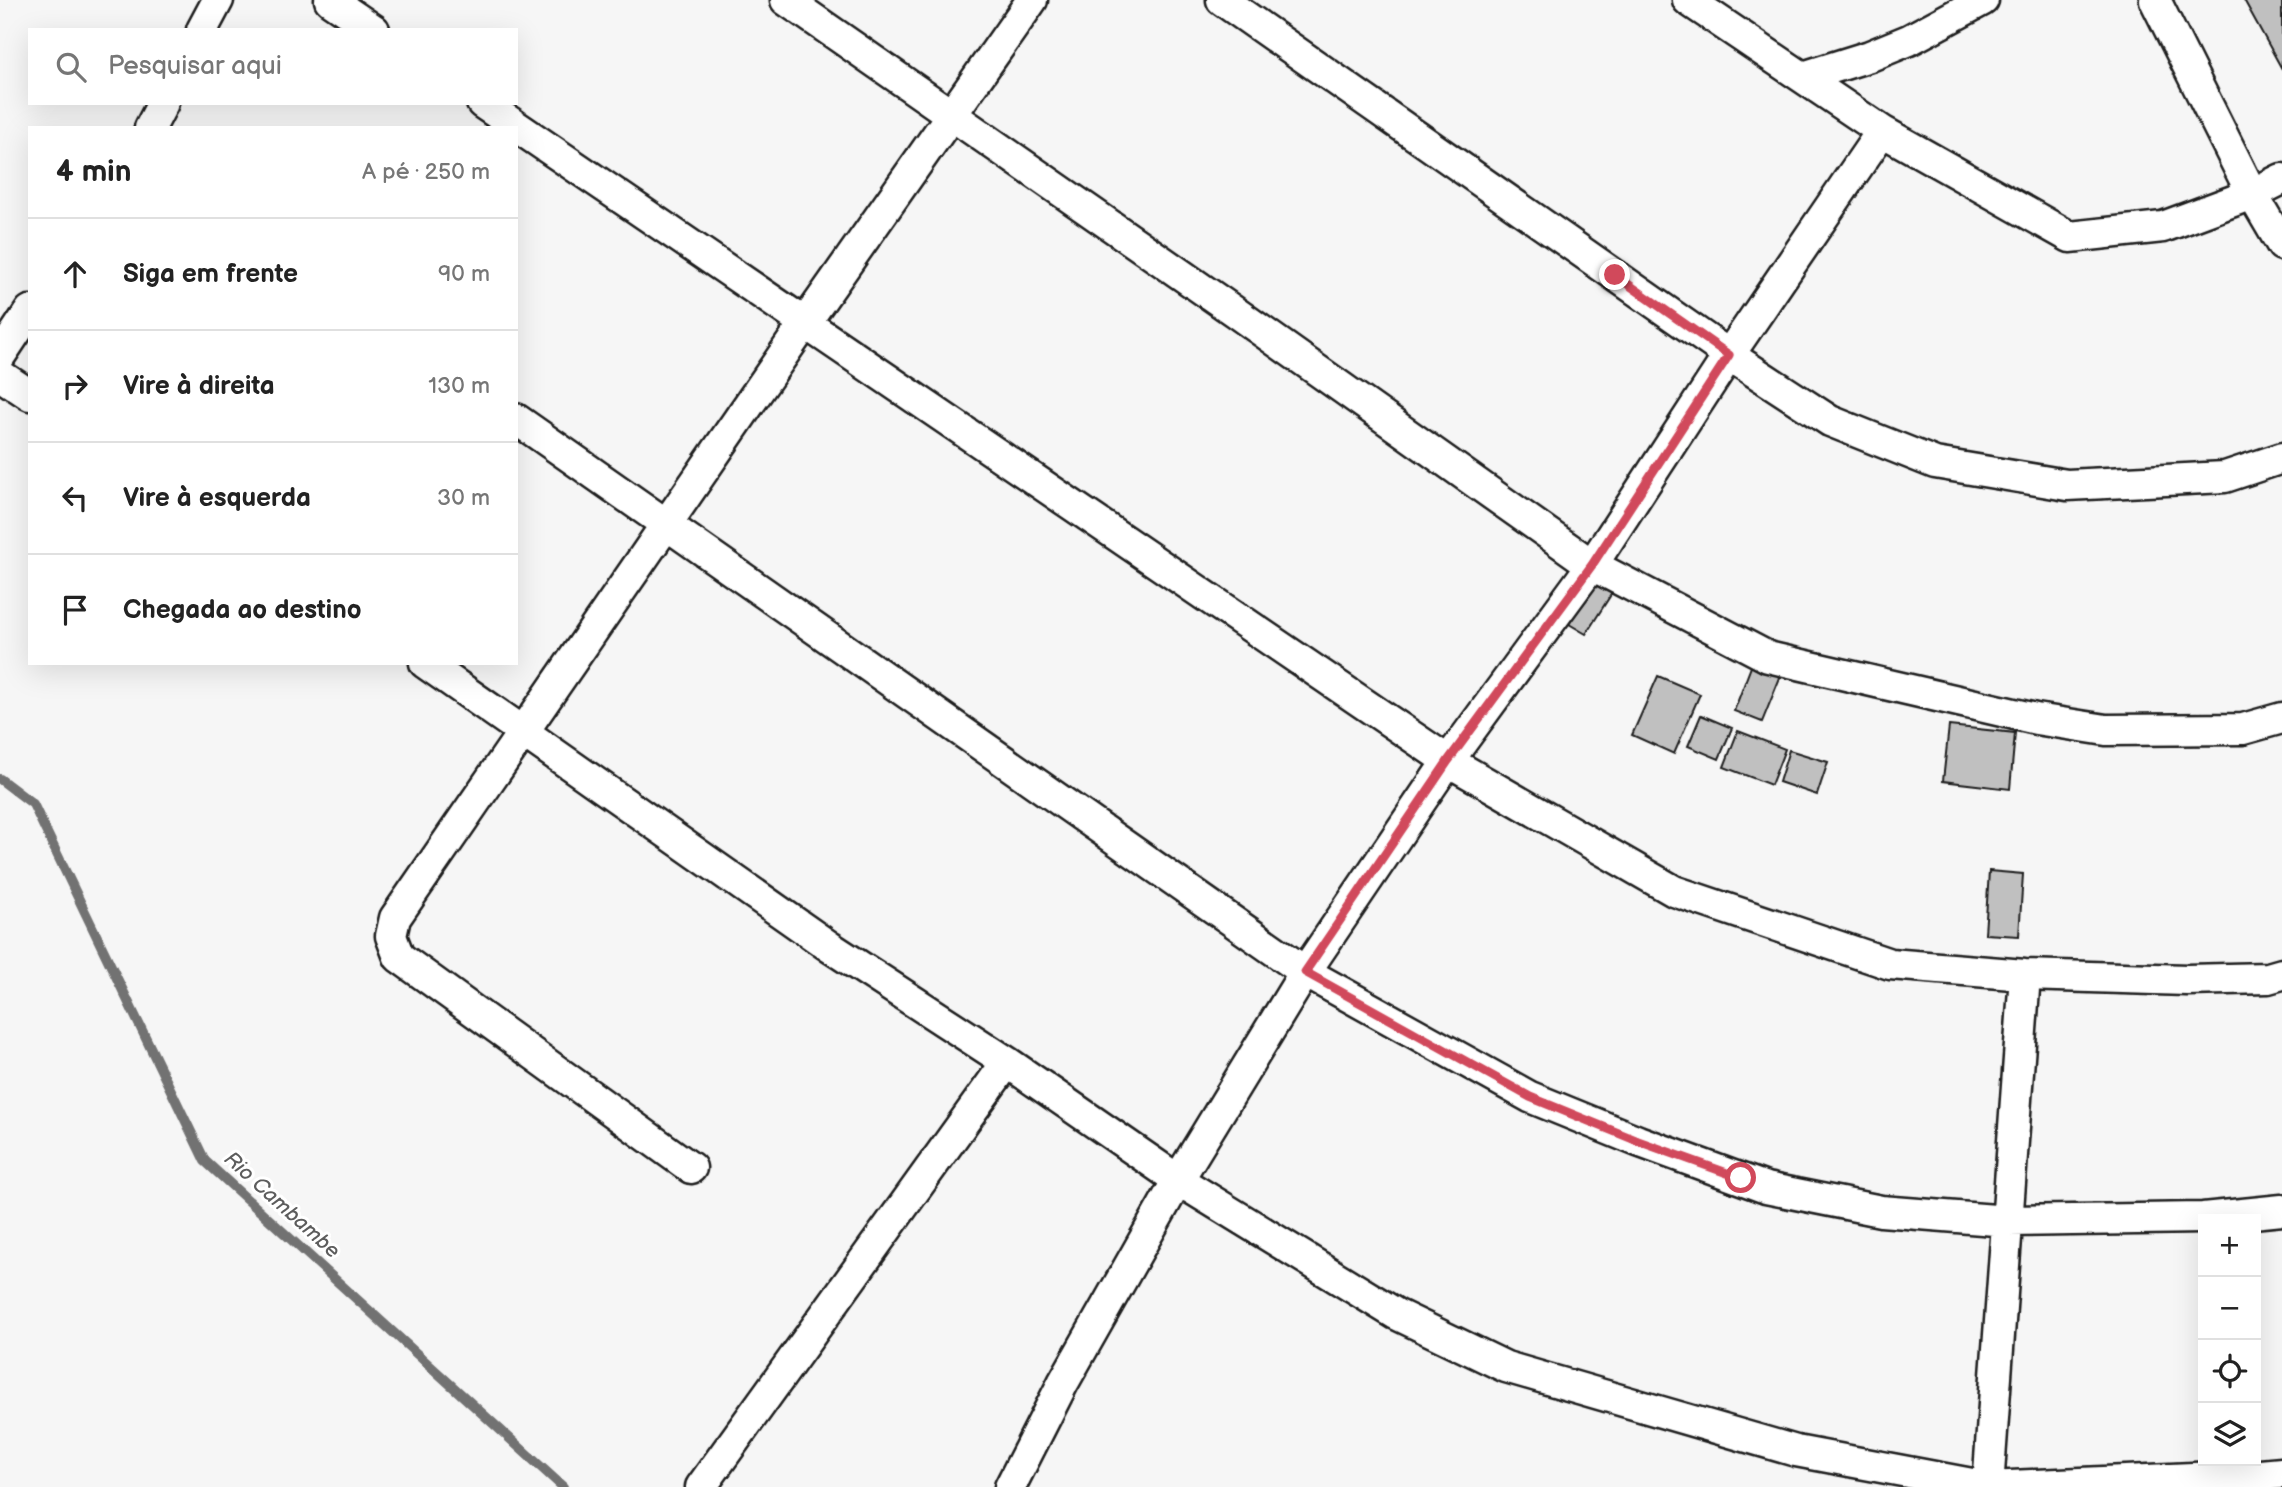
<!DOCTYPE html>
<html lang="pt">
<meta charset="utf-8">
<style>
:root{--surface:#fff;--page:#f6f6f6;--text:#222;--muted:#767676;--line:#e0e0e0}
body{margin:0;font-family:"Balsamiq Sans",sans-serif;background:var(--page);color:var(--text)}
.controls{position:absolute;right:21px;bottom:21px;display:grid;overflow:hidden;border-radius:0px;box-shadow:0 7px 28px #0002}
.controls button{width:63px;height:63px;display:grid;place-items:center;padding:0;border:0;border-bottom:2px solid var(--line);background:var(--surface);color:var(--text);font:35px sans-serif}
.stop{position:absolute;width:21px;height:21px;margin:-16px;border:5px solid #d1495b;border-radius:50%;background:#fff}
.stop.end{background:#d1495b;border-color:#fff;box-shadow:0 2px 7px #0008}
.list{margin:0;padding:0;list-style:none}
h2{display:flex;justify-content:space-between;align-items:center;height:91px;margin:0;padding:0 28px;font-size:30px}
h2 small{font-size:23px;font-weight:400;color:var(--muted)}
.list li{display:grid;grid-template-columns:46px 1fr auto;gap:21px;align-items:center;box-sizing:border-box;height:112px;padding:0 28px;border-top:2px solid var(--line)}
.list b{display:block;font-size:26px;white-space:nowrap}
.list em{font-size:23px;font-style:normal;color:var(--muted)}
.icon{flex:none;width:38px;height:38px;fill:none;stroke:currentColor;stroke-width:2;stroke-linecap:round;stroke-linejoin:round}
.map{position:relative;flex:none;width:2282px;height:1487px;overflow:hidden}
.search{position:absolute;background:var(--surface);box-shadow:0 7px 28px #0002;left:28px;top:28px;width:490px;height:77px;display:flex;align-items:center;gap:18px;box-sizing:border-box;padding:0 24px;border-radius:0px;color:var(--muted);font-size:26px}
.panel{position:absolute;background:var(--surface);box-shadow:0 7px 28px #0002;left:28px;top:126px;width:490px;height:539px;border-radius:0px}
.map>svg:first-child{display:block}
</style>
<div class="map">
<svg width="2282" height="1487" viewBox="0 0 2282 1487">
<rect width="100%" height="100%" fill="#f6f6f6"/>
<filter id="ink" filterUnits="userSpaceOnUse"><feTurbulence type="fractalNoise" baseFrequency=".0143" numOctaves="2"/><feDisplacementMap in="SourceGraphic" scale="14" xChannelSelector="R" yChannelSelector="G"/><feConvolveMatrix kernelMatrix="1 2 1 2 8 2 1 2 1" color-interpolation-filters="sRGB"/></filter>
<g filter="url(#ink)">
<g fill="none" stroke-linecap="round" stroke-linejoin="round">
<!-- stream -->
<path stroke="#727272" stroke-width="10" d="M0 779 33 804 205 1161 563 1487"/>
</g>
<!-- building -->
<path fill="#c0c0c0" stroke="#1c1c1c" stroke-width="2" d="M2244 0H2282V69Z
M1595 582 1612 593 1586 634 1569 624Z
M1752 664 1781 675 1762 722 1734 711Z
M1658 676 1700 694 1674 754 1632 735Z
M1701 715 1732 728 1719 759 1688 746Z
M1949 726 2015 733 2010 789 1943 781Z
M1738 731 1785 749 1771 785 1724 767Z
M1789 750 1828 762 1817 795 1779 782Z
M1989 871 2023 874 2019 936 1985 934Z"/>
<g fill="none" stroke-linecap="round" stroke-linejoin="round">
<!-- minor casing -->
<g stroke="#1c1c1c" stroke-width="35">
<path id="minor" d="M330 0 374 30
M786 0 1235 312 1592 565 1768 657 2036 719 2106 730 2243 729 2282 718
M1222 0 1729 355 1830 421 1935 463 2067 485 2225 477 2282 458
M1688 0 1882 131 2070 237 2163 227 2252 194 2282 179
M2155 0 2252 194 2282 245
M202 30 218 0
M1803 77 1870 56 1909 40 1983 0
M482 103 1448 761 1674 891 1890 964 2025 975 2187 980 2268 978 2282 974
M150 128 163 103
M0 356 30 311
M0 375 30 395
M516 419 1305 972 1530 1097 1638 1141 1766 1188 1881 1211 2008 1221 2203 1218 2282 1210
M425 663 830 947 1007 1062 1178 1180 1396 1314 1506 1367 1796 1451 1988 1487 2260 1475 2282 1473
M691 1168 399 957 391 936 395 918 805 323 1032 0
M701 1487 1007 1062
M1010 1487 1063 1383 1178 1180 1305 972 1448 761 1592 565 1729 355 1882 131
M1988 1487 2025 975"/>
</g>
<!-- minor -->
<use href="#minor" stroke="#fff" stroke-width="30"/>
</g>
</g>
<g fill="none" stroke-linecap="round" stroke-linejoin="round" filter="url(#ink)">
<!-- route -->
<path stroke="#d1495b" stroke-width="9" d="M1615 275 1729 355 1592 565 1448 761 1305 972 1530 1097 1638 1141 1741 1178"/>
</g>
<g text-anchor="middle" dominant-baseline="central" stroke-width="6" stroke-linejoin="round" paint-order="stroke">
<!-- water labels -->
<g font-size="21" font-style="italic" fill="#5d5d5d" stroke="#fff">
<text transform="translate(282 1205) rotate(42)">Rio Cambambe</text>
</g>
</g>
</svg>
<div class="controls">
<button>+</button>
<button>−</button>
<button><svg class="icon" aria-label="locate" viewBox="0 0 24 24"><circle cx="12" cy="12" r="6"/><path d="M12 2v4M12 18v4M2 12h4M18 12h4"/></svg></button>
<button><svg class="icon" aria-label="layers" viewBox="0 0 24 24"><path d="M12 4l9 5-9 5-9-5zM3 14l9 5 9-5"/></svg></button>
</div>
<div class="stop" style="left:1741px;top:1178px"></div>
<div class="stop end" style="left:1615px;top:275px"></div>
<div class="search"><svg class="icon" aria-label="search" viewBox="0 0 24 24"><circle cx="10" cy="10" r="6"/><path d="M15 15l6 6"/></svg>Pesquisar aqui</div>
<section class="panel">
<h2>4 min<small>A pé · 250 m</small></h2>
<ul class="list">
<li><svg class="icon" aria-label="ahead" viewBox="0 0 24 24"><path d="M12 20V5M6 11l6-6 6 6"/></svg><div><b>Siga em frente</b></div><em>90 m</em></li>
<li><svg class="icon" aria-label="right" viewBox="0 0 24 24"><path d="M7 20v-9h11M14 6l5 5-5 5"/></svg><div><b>Vire à direita</b></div><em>130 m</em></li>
<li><svg class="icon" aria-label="left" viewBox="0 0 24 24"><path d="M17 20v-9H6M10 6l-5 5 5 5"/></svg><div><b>Vire à esquerda</b></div><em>30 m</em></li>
<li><svg class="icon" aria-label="arrive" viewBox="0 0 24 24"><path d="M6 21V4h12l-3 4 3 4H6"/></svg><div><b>Chegada ao destino</b></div></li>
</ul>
</section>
</div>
